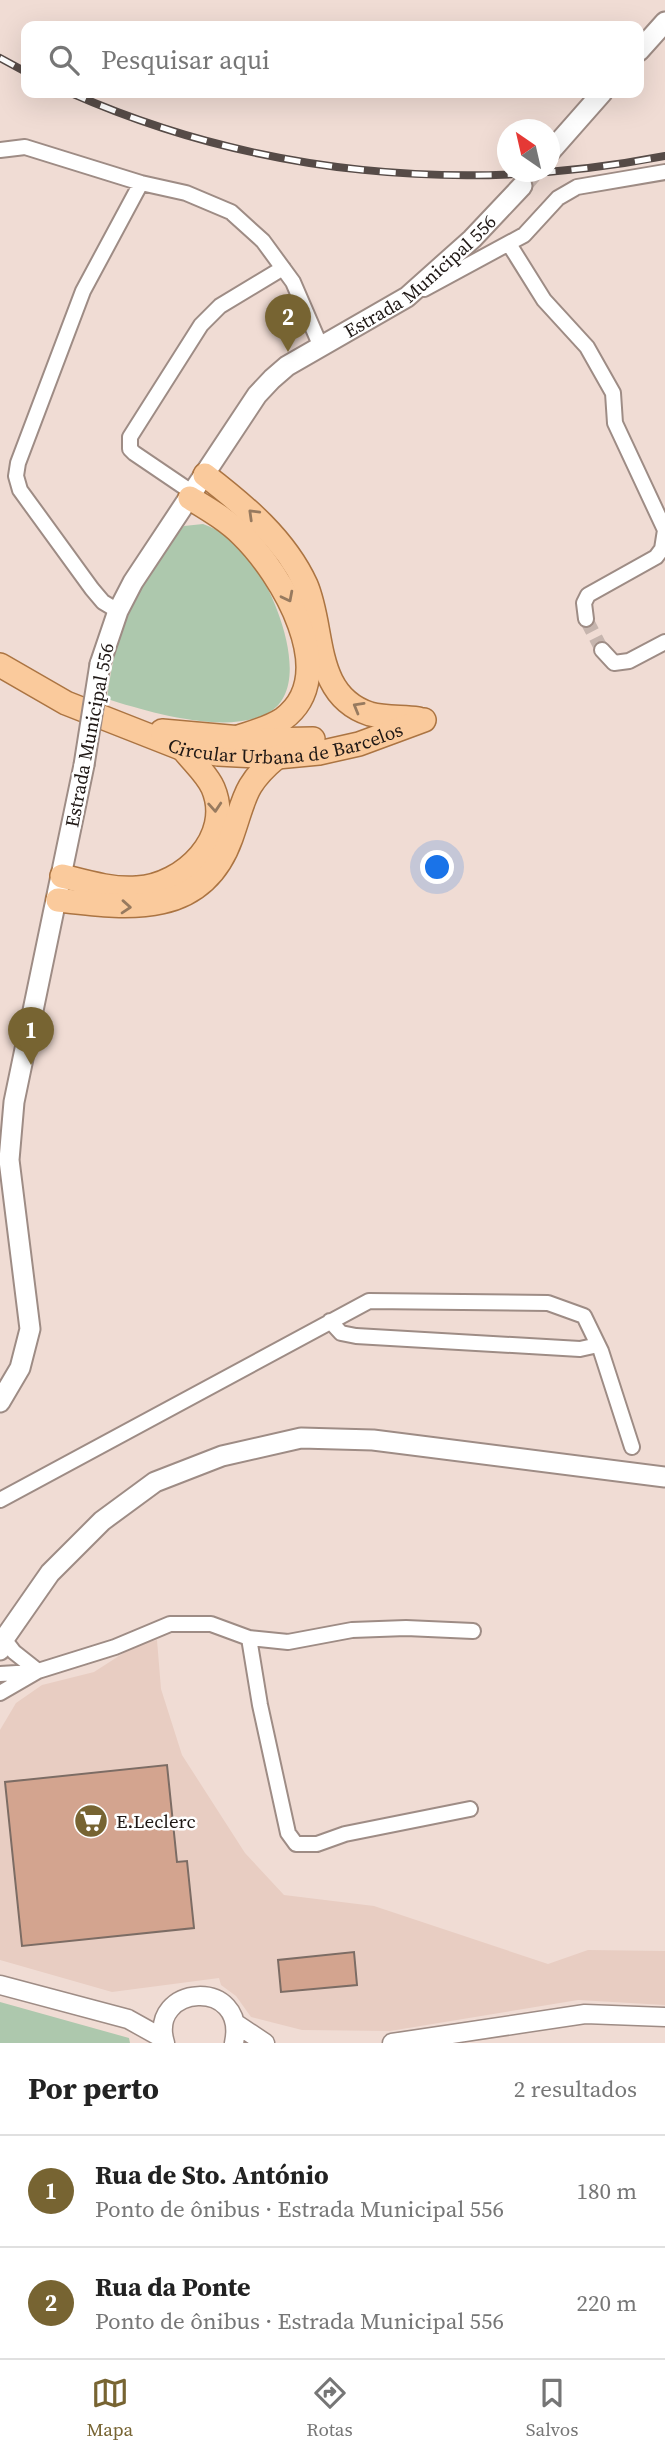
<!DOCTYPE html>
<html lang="pt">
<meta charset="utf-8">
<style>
:root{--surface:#fff;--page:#f6f6f6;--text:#222;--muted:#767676;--line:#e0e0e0;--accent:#776432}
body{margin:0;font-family:"Source Serif 4",serif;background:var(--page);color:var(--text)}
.compass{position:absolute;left:497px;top:119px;width:63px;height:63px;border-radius:50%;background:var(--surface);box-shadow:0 7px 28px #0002;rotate:326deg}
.you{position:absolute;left:438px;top:868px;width:24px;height:24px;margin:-18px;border:5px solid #fff;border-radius:50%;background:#1a73e8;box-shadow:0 0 0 10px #1a73e833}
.badge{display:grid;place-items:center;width:46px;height:46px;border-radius:50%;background:var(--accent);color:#fff;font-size:23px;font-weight:700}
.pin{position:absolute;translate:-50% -58px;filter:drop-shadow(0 2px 4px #0008)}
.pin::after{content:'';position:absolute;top:37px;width:24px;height:21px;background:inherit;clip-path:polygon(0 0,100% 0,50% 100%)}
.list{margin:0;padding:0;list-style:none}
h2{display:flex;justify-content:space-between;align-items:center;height:91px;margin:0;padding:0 28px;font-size:30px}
h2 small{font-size:23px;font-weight:400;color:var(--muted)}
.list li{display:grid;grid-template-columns:46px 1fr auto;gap:21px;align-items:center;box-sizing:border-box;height:112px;padding:0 28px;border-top:2px solid var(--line)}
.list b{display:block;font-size:26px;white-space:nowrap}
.list p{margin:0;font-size:23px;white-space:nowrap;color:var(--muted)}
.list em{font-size:23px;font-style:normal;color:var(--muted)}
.icon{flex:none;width:38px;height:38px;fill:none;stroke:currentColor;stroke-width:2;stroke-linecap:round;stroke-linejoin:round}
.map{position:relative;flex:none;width:665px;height:2043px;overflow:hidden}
.search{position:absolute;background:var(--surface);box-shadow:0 7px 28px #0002;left:21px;right:21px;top:21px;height:77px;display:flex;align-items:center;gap:18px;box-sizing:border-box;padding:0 24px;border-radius:14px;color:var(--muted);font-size:26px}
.sheet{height:315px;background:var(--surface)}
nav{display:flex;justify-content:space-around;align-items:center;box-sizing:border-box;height:98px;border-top:2px solid var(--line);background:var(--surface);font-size:19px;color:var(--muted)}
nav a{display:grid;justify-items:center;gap:4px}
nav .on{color:var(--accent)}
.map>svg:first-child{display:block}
</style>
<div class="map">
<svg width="665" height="2043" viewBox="0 0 665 2043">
<rect width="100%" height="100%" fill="#f0dcd4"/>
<!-- built -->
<path fill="#e8cdc2" d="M157 1640 161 1689 182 1755 245 1853 284 1895 374 1906 548 1964 588 1950 665 1951V2005L578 2000 390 2031 302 2030 251 2017 236 1996 221 1985 219 1978 112 1992 0 1960V1730L16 1703 42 1685 94 1672 136 1645Z"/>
<!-- green -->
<path fill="#adc8ad" d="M203 524C222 531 237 542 250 558 274 590 318 692 264 715 222 734 149 712 107 699 116 627 136 582 184 526Z
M0 2002 129 2038 130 2043H0Z"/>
<!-- building -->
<path fill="#d3a48f" stroke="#7c6c64" stroke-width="2" d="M167 1765 177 1862 187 1861 194 1928 22 1946 5 1782Z
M354 1952 357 1985 281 1992 278 1960Z"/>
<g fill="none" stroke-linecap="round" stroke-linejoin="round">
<!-- minor-tunnel -->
<path stroke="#c6b5ae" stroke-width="14" stroke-dasharray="14 7" stroke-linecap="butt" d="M586 619 602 650"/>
<!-- secondary-tunnel -->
<path stroke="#c6b5ae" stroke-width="19" stroke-dasharray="19 10" stroke-linecap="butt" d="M522 186 534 172"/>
<!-- minor casing -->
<g stroke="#9e8c85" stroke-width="18">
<path id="minor" d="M0 150 25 147 141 183 186 193 231 212 263 241 293 282 321 347
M509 244 544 300 587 347 613 393 615 423 665 530 662 549 656 557 588 595 584 603 586 619
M424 289 524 235 558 198 577 187 665 172
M193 493 134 453 130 449V437L201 325 220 306 283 268
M118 611 103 602 92 589 20 490 16 476 18 463 83 291 141 183
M602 650 614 663 629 661 665 642
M330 1321 341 1333 356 1336 580 1349 598 1345
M0 1500 369 1301 548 1303 584 1316 601 1351 632 1447
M249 1638 260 1705 288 1833 296 1844H317L345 1834 470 1809
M4 1639 14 1652 38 1671
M0 1674 33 1672
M0 1693 38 1671 115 1647 170 1624H211L249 1638 288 1642 352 1630 406 1628 473 1631"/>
</g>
<!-- tertiary casing -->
<g stroke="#9e8c85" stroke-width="21">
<path id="tertiary" d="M0 1985 128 2019 164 2039
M235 2023 265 2043
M165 2043C147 1984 248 1977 234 2043
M392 2043 585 2014 665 2017"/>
</g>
<!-- secondary casing -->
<g stroke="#9e8c85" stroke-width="23">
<g id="secondary">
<path d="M639 51 665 22"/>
<path d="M550 152 602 93"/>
<path id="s1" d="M100 664 118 611 133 582 257 395 272 379 287 366 407 297 472 239 522 186"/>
<path d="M0 1402 20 1368 30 1329 9 1160 14 1102 84 765"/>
<path d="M0 1650 4 1639 50 1573 102 1521 155 1482 222 1456 301 1438 373 1440 665 1477"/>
</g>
</g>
<!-- primary casing -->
<g stroke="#ab7442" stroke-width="26">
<g id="primary">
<path d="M205 475C244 505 285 539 306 585 325 629 312 695 370 714 384 718 403 717 418 719"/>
<path d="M190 498C208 509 227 520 242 535 281 573 343 675 283 719 268 729 250 733 233 739"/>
<path id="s2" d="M0 665 66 703 183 749 218 754 277 757 319 753 359 744 424 720"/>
<path d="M162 731 263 740 313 739"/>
<path d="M62 876C86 882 112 890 137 888 183 886 234 837 213 788 207 774 192 761 183 749"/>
<path d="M58 900C127 908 202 919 231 838 245 799 243 785 277 757"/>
</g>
</g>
<!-- minor -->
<use href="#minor" stroke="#fff" stroke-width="14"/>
<!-- tertiary -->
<use href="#tertiary" stroke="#fff" stroke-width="18"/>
<!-- secondary -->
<use href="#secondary" stroke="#fff" stroke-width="19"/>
<!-- primary -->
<use href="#primary" stroke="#faca9c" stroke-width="23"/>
<!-- rail casing -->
<g stroke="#564b47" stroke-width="8">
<path id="rail" d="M0 58 26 72
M71 93C257 175 465 195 665 156"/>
</g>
<!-- rail -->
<use href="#rail" stroke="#fff" stroke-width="5" stroke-dasharray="16" stroke-linecap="butt"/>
<!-- secondary-bridge casing -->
<g stroke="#9e8c85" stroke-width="23" stroke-linecap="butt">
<path id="secondary-bridge" d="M84 765 100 664"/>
</g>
<!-- secondary-bridge -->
<use href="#secondary-bridge" stroke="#fff" stroke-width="19"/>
</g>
<!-- one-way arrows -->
<defs><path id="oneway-chevron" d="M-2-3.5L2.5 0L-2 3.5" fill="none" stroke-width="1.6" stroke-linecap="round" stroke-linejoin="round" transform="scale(1.75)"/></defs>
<g stroke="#977a5f">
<use href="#oneway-chevron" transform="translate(253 514) rotate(-136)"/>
<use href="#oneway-chevron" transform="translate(288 597) rotate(63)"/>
<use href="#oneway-chevron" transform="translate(358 707) rotate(-150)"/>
<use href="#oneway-chevron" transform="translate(215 807) rotate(86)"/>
<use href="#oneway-chevron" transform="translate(126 907) rotate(4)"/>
</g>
<!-- icons -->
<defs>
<g id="supermarket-disc" transform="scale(1.75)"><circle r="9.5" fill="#776432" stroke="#fff"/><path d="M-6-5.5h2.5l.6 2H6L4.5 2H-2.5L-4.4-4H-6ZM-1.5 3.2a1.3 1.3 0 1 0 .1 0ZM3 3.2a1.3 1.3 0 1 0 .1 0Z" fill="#fff"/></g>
</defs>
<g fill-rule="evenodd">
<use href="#supermarket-disc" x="91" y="1821"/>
</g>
<g text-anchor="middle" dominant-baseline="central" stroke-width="5" stroke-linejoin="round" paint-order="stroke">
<!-- street labels -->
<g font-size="19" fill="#1f1815" stroke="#fff">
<text stroke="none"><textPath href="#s1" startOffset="516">Estrada Municipal 556</textPath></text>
<text transform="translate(89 735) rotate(-79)">Estrada Municipal 556</text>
<text stroke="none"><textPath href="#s2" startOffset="306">Circular Urbana de Barcelos</textPath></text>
</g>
<!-- poi labels -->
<g font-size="19" fill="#1f1815" stroke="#fff" text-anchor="start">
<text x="116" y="1821">E.Leclerc</text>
</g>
</g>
</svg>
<svg class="compass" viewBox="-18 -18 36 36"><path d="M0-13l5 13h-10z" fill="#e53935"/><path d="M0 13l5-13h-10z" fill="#767676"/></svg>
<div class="you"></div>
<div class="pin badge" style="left:31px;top:1065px">1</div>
<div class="pin badge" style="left:288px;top:352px">2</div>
<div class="search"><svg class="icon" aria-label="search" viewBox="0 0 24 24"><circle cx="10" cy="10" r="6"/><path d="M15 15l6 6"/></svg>Pesquisar aqui</div>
</div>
<section class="sheet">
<h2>Por perto<small>2 resultados</small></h2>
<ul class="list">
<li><span class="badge">1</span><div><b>Rua de Sto. António</b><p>Ponto de ônibus · Estrada Municipal 556</p></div><em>180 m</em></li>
<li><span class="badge">2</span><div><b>Rua da Ponte</b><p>Ponto de ônibus · Estrada Municipal 556</p></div><em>220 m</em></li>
</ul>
</section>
<nav>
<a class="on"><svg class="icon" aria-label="map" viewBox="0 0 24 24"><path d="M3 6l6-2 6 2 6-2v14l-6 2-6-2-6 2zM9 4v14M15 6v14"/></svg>Mapa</a>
<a><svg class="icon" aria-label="directions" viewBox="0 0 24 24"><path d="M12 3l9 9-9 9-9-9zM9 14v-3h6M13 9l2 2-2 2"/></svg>Rotas</a>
<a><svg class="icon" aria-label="saved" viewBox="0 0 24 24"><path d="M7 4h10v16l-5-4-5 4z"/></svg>Salvos</a>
</nav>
